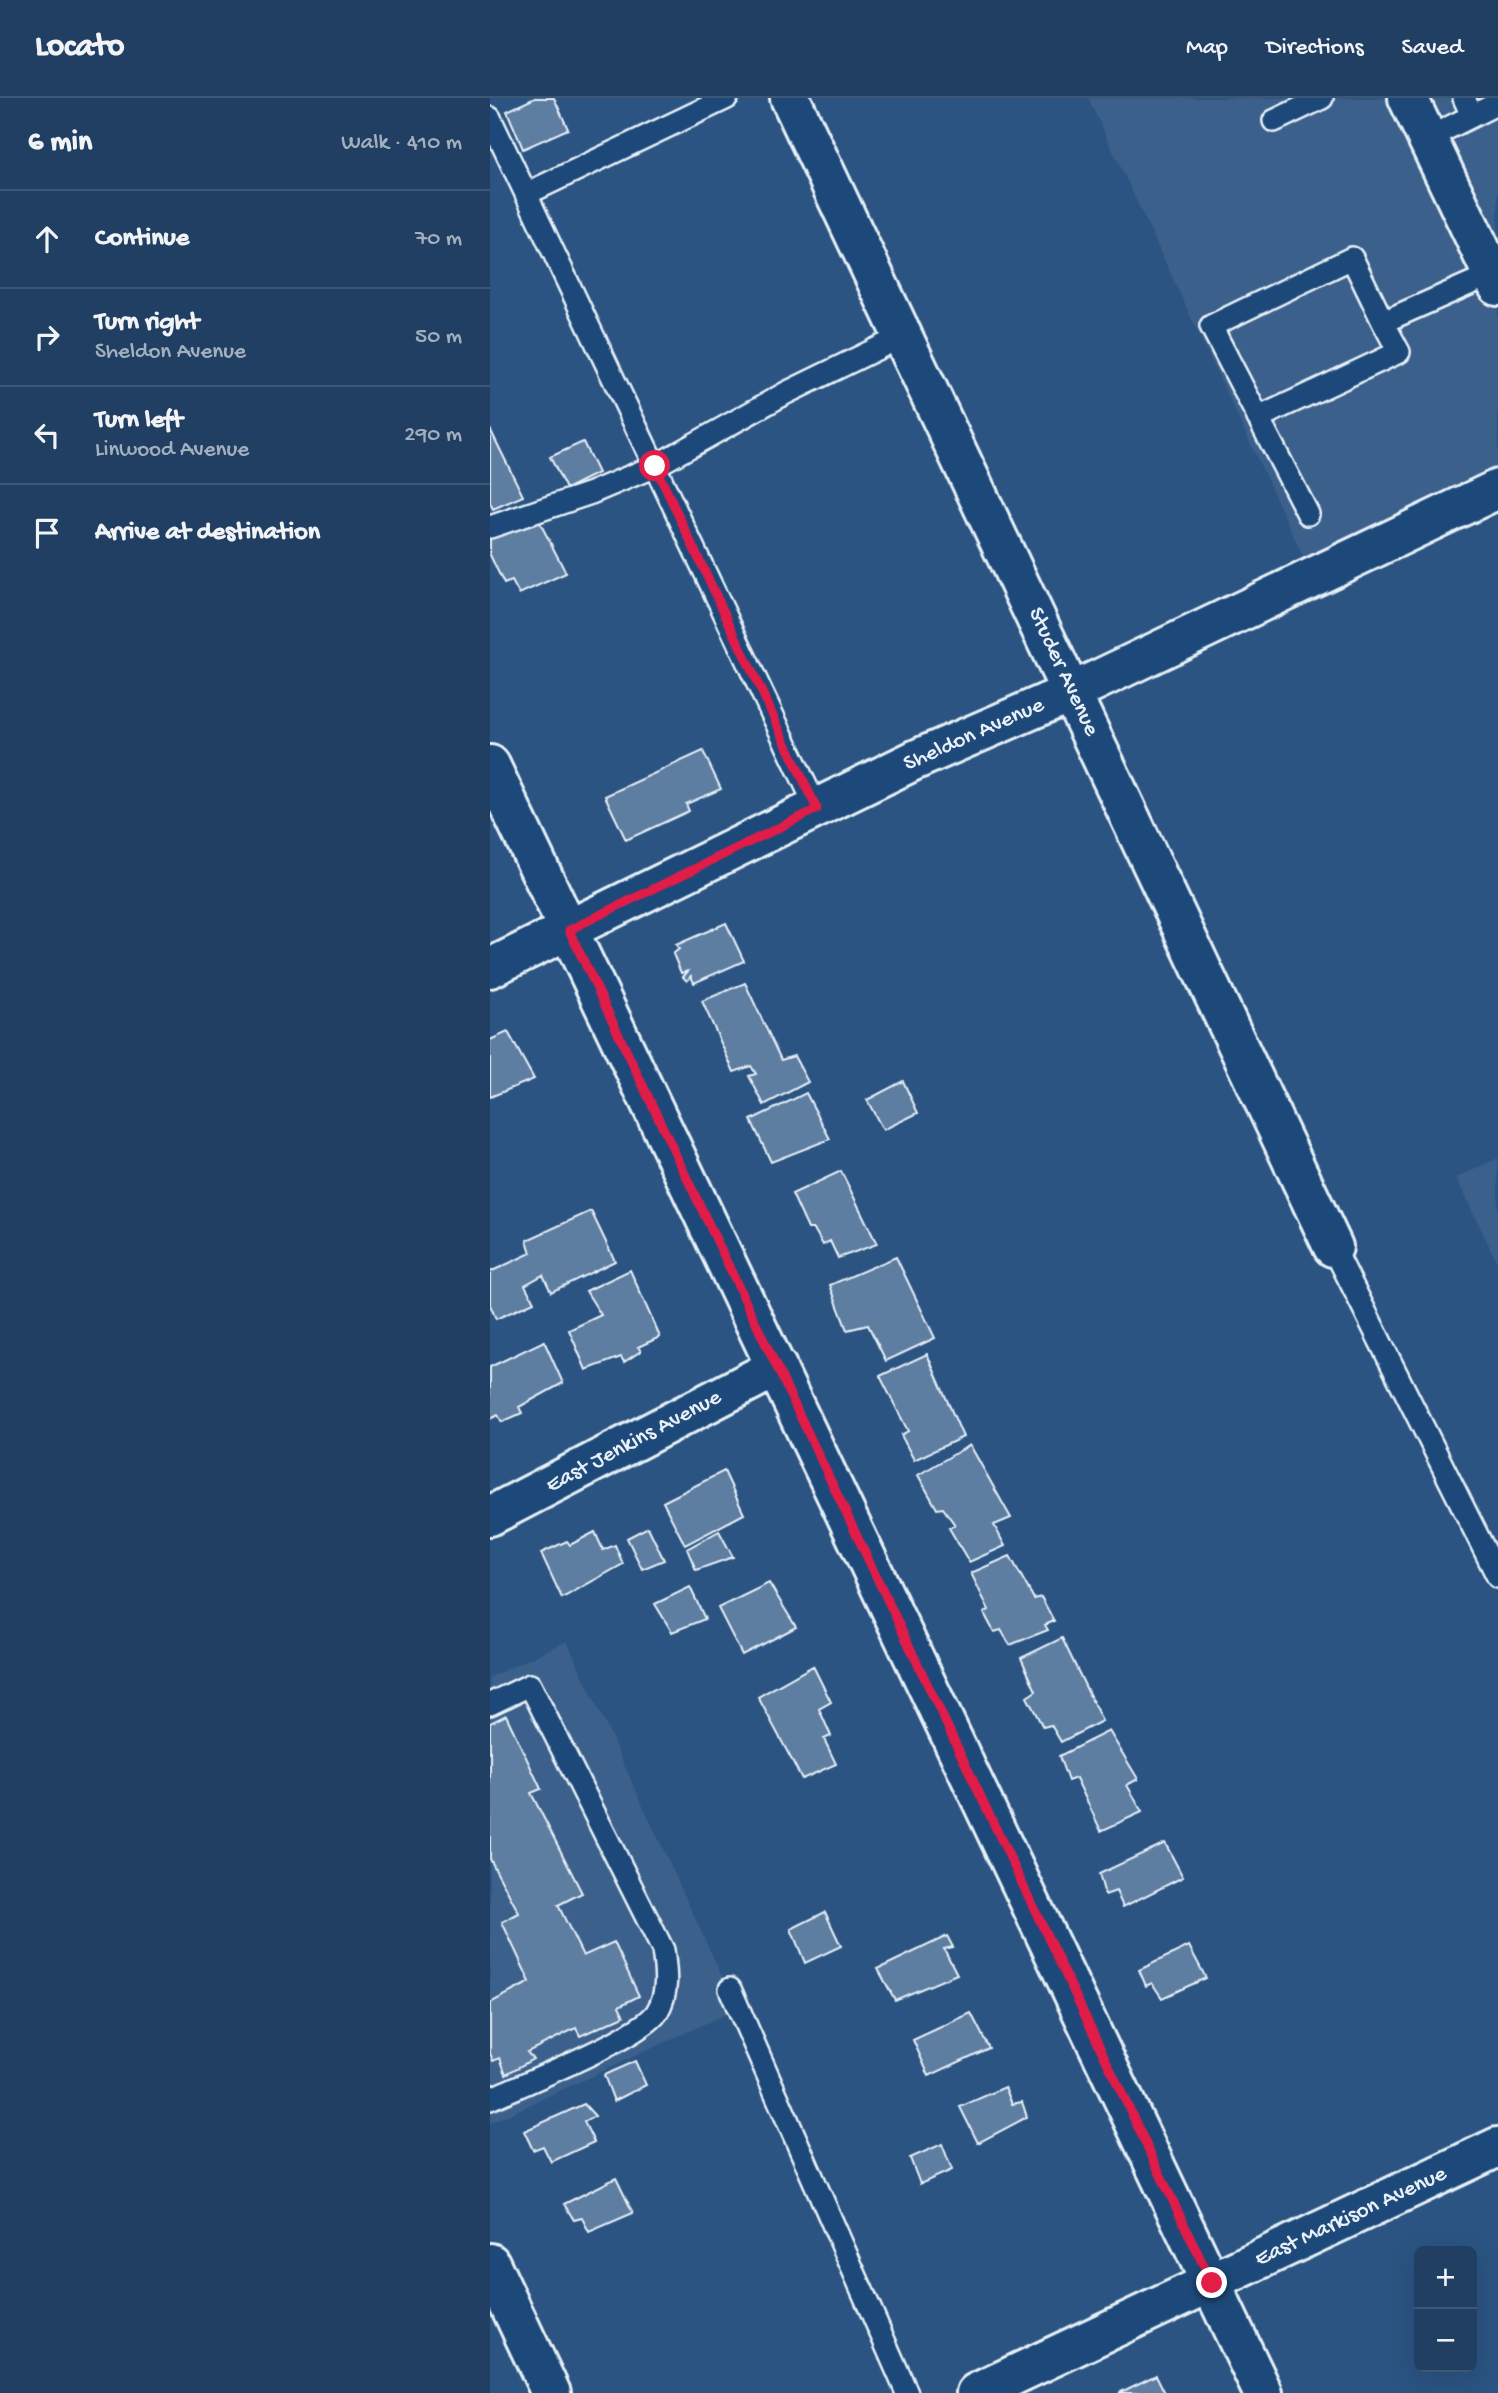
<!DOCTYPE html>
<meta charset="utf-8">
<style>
:root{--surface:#203f62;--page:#284668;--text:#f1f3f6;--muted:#a2afbe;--line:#3d5877}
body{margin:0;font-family:"Gochi Hand",sans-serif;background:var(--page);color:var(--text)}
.controls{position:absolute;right:21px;bottom:21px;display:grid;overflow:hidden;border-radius:10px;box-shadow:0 7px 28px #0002}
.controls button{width:63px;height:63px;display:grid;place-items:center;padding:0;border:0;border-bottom:2px solid var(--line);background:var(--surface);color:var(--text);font:35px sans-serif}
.stop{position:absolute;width:21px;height:21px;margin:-16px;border:5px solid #e11d48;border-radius:50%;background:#fff}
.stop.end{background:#e11d48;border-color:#fff;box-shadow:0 2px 7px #0008}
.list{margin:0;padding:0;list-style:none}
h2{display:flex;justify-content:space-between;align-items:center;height:91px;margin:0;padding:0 28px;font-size:30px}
h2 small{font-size:23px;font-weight:400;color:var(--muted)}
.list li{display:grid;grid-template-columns:46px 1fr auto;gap:21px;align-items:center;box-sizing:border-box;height:98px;padding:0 28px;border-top:2px solid var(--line)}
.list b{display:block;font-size:26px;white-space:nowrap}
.list p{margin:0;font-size:23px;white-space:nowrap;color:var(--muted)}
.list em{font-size:23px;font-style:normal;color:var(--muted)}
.icon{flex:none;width:38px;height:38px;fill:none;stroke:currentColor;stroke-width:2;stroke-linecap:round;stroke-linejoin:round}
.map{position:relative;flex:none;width:1008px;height:2295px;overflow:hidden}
header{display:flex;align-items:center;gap:42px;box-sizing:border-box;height:98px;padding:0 35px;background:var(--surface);border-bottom:2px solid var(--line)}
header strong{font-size:33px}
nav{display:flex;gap:38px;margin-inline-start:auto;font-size:24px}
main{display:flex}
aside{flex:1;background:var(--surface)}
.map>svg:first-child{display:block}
</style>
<header>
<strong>Locato</strong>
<nav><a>Map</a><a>Directions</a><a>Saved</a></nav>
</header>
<main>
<aside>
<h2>6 min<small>Walk · 410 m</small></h2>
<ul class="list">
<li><svg class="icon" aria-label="ahead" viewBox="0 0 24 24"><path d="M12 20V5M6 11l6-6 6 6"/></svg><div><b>Continue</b></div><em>70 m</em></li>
<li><svg class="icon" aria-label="right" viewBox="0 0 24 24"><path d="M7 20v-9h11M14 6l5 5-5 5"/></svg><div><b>Turn right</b><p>Sheldon Avenue</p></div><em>50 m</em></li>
<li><svg class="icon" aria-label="left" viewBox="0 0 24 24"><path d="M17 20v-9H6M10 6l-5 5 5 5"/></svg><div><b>Turn left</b><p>Linwood Avenue</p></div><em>290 m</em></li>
<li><svg class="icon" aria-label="arrive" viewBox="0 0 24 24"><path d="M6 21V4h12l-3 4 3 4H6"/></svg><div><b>Arrive at destination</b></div></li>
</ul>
</aside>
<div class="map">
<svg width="1008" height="2295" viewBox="0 0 1008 2295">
<rect width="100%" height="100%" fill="#2b5482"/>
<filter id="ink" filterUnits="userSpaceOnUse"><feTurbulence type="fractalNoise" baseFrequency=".0143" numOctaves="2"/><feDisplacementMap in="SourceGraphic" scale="14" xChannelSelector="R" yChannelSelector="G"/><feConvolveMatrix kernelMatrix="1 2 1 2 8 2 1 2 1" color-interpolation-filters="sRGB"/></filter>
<g filter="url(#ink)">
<!-- built -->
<path fill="#3a608b" d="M598 0H1008V389L820 473Z
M1008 1060V1166L966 1080Z
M77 1543 247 1911 0 2025V1579Z"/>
<!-- building -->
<path fill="#5d7da1" stroke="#e8f1f8" stroke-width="2" d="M45 0H64L78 31 33 51 17 13Z
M0 331 33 398 3 411 0 405Z
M93 344 108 375 76 391 60 359Z
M47 419 76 475 29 496 22 483 14 486 0 457V441Z
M213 653 231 691 196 706 199 713 136 742 115 698Z
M236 825 254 863 204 885 201 878 197 883 193 879 198 873 191 875 183 856 189 851 186 847Z
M255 885 291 962 304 958 318 984 274 1007 259 978 266 976 261 968 244 974 212 903Z
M18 934 44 981 0 999V942Z
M413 983 428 1015 393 1032 377 1002Z
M316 995 340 1041 281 1064 261 1022Z
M351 1073 387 1146 348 1160 340 1143 333 1147 324 1131H318L302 1096Z
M101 1113 125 1163 61 1194 53 1177 35 1187 44 1204 6 1221 0 1207V1174L41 1155 37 1142Z
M406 1159 445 1240 396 1263 378 1227 357 1232 340 1187Z
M140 1172 170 1239 148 1249 151 1253 134 1264 131 1259 96 1272 79 1232 111 1217 96 1193Z
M54 1243 73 1285 29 1309 32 1315 12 1324 8 1317 0 1321V1269Z
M437 1256 473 1339 424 1362 411 1337 418 1333 390 1278Z
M480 1347 521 1420 504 1427 515 1448 479 1464 459 1430 465 1427 453 1410 447 1411 428 1377Z
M234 1373 254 1416 195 1447 173 1404Z
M158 1429 174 1462 152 1471 137 1440Z
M229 1433 243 1459 206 1472 197 1451Z
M105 1434 113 1452 125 1447 133 1466 72 1500 51 1455 77 1443 80 1447Z
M520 1458 544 1501 551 1499 564 1523 555 1527 558 1532 520 1547 511 1532 504 1534 494 1515 499 1512 481 1475Z
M279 1485 306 1529 252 1557 228 1510Z
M200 1489 215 1521 182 1534 165 1506Z
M200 1489 215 1521 182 1534 165 1506Z
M572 1540 612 1623 571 1644 561 1627 553 1629 537 1599 546 1593 531 1560Z
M323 1568 341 1604 329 1611 341 1638 334 1641 346 1666 312 1681 268 1599Z
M16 1617 51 1691 41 1695 92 1795 68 1807 93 1858 124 1844 149 1898 129 1908 134 1918 90 1938 86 1930 37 1954 43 1961 16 1976 10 1960 3 1963 0 1955V1905L40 1884 12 1824 29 1815 0 1761V1625Z
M619 1633 648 1681 637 1687 652 1714 611 1733 586 1680 578 1683 569 1658Z
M675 1745 693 1779 633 1809 626 1793 615 1797 609 1776Z
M335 1814 351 1848 315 1865 301 1831Z
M457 1838 463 1849 454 1851 467 1876 405 1902 388 1871Z
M699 1848 716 1880 672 1900 662 1885 656 1888 649 1872Z
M481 1915 499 1950 439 1978 423 1942Z
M145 1963 156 1987 124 2003 114 1977Z
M515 1989 522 2006 532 2004 537 2019 488 2045 470 2009Z
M94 2006 105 2018 94 2024 104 2044 61 2064 53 2048 43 2052 34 2033Z
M452 2046 462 2072 430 2086 420 2060Z
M126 2080 143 2115 99 2134 92 2120 84 2122 74 2106Z
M666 2277 675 2295H629Z"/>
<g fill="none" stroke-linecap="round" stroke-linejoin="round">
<!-- lane casing -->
<g stroke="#e8f1f8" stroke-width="26">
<path id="lane" d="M974 0 982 18 1008 5
M0 20 327 711
M784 23 832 0
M938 40 982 18
M36 96 237 0
M768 320 909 254 893 224
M818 416 721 228 862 160 893 224 1002 176
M0 429 101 395 165 368 296 295 413 238
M843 1149 1008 1479
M0 1606 40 1587 173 1852C176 1874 179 1894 167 1914 152 1939 32 1986 0 2001
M240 1891 417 2295"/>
</g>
<!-- street casing -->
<g stroke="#e8f1f8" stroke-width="44">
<path id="street" d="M300 0 843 1149
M0 667 773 2295
M0 870 425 662 582 594 1008 391
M0 1418 287 1269
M0 2165 61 2295
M486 2295 1008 2049"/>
</g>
<!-- secondary casing -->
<g stroke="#e8f1f8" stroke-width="44">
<path id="secondary" d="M918 0 1008 188"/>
</g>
<!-- lane -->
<use href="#lane" stroke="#1f4a7a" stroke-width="21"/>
<!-- street -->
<use href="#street" stroke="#1f4a7a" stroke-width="38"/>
<!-- secondary -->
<use href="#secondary" stroke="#1f4a7a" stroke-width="38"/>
</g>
</g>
<g fill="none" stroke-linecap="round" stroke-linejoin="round" filter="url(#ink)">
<!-- route -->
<path stroke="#e11d48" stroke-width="9" d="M165 368 327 711 79 832 722 2185"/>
</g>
<g text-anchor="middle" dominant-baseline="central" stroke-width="6" stroke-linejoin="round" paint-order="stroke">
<!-- street labels -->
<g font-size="23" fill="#e8f1f8" stroke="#1f4a7a">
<text transform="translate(573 574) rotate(65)">Studer Avenue</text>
<text transform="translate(484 637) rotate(-24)">Sheldon Avenue</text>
<text transform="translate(144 1344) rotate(-28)">East Jenkins Avenue</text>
<text transform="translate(861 2119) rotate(-25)">East Markison Avenue</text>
</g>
</g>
</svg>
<div class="controls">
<button>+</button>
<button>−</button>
</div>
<div class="stop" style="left:165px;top:368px"></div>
<div class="stop end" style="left:722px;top:2185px"></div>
</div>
</main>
